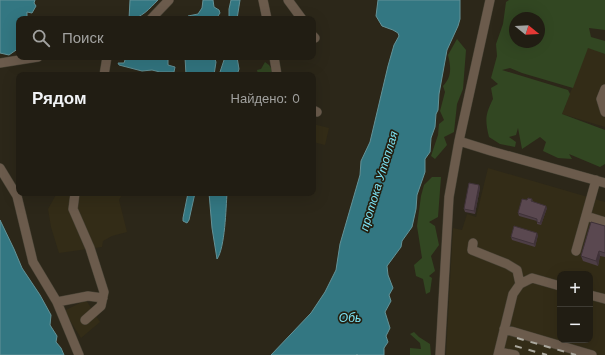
<!DOCTYPE html>
<html lang="ru">
<meta charset="utf-8">
<style>
:root{--surface:#211d13;--page:#29261c;--text:#f1f3f6;--muted:#a2a2a0;--line:#3e3b33}
body{margin:0;font-family:"Work Sans",sans-serif;background:var(--page);color:var(--text)}
.controls{position:absolute;right:12px;bottom:12px;display:grid;overflow:hidden;border-radius:8px;box-shadow:0 4px 16px #0002}
.controls button{width:36px;height:36px;display:grid;place-items:center;padding:0;border:0;border-bottom:1px solid var(--line);background:var(--surface);color:var(--text);font:20px sans-serif}
.compass{position:absolute;left:509px;top:12px;width:36px;height:36px;border-radius:50%;background:var(--surface);box-shadow:0 4px 16px #0002;rotate:108deg}
.list{margin:0;padding:0;list-style:none}
h2{display:flex;justify-content:space-between;align-items:center;height:52px;margin:0;padding:0 16px;font-size:17px}
h2 small{font-size:13px;font-weight:400;color:var(--muted)}
.icon{flex:none;width:22px;height:22px;fill:none;stroke:currentColor;stroke-width:2;stroke-linecap:round;stroke-linejoin:round}
.map{position:relative;flex:none;width:605px;height:355px;overflow:hidden}
.search{position:absolute;background:var(--surface);box-shadow:0 4px 16px #0002;left:16px;top:16px;width:300px;height:44px;display:flex;align-items:center;gap:10px;box-sizing:border-box;padding:0 14px;border-radius:8px;color:var(--muted);font-size:15px}
.panel{position:absolute;background:var(--surface);box-shadow:0 4px 16px #0002;left:16px;top:72px;width:300px;height:124px;border-radius:8px}
.map>svg:first-child{display:block}
</style>
<div class="map">
<svg width="605" height="355" viewBox="0 0 605 355">
<rect width="100%" height="100%" fill="#2c2719"/>
<!-- built -->
<path fill="#332c17" fill-rule="evenodd" d="M588 47 605 54V127L562 114Z
M313 124 329 128 325 145 313 142Z
M488 168 605 202V355H446L453 228 462 230 467 214 476 217ZM560 274H590V340H560Z
M57 193H123L119 200 127 232 112 236 103 241 102 247 59 253 51 227 48 209Z
M86 300 100 322 81 338 64 311Z"/>
<!-- green -->
<path fill="#324722" fill-rule="evenodd" d="M509 0H605V30L589 28 591 37 605 41V54L588 48 573 88 522 73 510 68 502 70 568 90 570 94 562 114 605 130V164L600 167 569 154 572 159 558 158 543 151 546 142 540 137 522 149 518 128 516 135 509 137 516 142 515 147 500 144 489 137C485 120 485 115 493 99L491 88 498 84 491 78 497 56 496 44 503 24 506 2ZM515 18H539V42H515Z
M457 39 466 50 463 89 457 104 454 132 444 137 447 145 435 159 431 156 438 135 439 124 444 120 440 111 445 92 443 86C452 77 451 67 448 55Z
M265 62 269 65 275 75H258L257 70 261 69Z
M432 177H441L438 217 429 222 435 226 439 245 431 256 435 271 429 276 432 278 430 292 426 294 423 279 416 276 414 265 422 258 417 226 421 196 424 185Z
M414 332 419 337 430 344 431 355H410V348L421 349 420 343 410 334Z"/>
<!-- water -->
<path fill="#337782" stroke="#649297" d="M0 0H35L34 3 36 6 32 13 27 12V19H19V48L9 55 0 53Z
M130 0H158C150 8 141 19 129 19Z
M203 0H213L214 7 219 10 220 13 218 16 219 19H187L188 16 198 14 202 8Z
M231 0H240L237 19H229V9Z
M378 0H460V19L458 26 447 50 439 94 438 110 436 114 435 127 431 138 430 152 425 159V172L417 195 416 209 412 227 402 241 401 247 387 266 388 275 393 288 389 295 391 301 385 312 390 328 386 336 388 342 384 348V355H358L357 354 356 355H271L311 313 325 292 336 270 340 244 360 175 361 161 370 142 388 66 394 45 399 36 398 33 393 30 382 26 376 16Z
M125 57H168V65L175 67 174 72H160L152 70 142 71 119 65 118 63H124L125 60Z
M185 57H214L216 62 214 75H186Z
M225 57H237L239 69 237 75H219Z
M188 193H195L189 220 187 223 183 221V218Z
M209 193H227C226 208 225 248 217 259L212 228Z
M0 220 14 249 22 268 40 295 51 315 50 325 57 336 56 342 61 348 64 355H0Z"/>
<g fill="none" stroke-linecap="round" stroke-linejoin="round">
<!-- minor casing -->
<g stroke="#474235" stroke-width="10">
<path id="minor" d="M263 0 267 19
M288 0 302 19
M490 0 459 141 491 151 605 183
M151 19 169 0
M313 36 315 38
M274 57 277 75
M0 63 38 57
M104 75 107 57
M605 89 601 99 605 112
M313 110 317 112
M0 168 17 196 33 262 57 302 79 355
M75 193 73 209 90 248 104 292 101 306 85 320
M586 216 605 222
M473 243 472 250 507 264 517 270 520 284
M576 251 596 180
M590 295 605 299
M57 302 88 296 103 298
M504 329 592 355
M499 352 515 355
M440 355 449 197 459 141
M498 355 513 294 520 284 532 278 560 286"/>
</g>
<!-- minor -->
<use href="#minor" stroke="#6b5b4c" stroke-width="9"/>
<!-- rail -->
<path stroke="#aba89e" stroke-width="2" stroke-dasharray="7 7" stroke-linecap="butt" d="M517 338 576 355
M515 346 547 355"/>
</g>
<!-- wall -->
<path fill="#4d3e45" d="M479 185 480 188 475 214 465 212 464 209Z
M532 199 533 202 547 208 541 225 537 224V221L519 216 518 213 527 200Z
M605 226V257L600 256 598 266 583 261 581 256Z
M538 235 535 247 512 240 511 237Z"/>
<!-- shaded-wall -->
<path fill="#3f3238" d="M479 185 480 188 475 214 474 211Z
M546 206 547 208 541 225 540 223Z
M537 233 538 235 535 247 534 244Z
M599 251 600 256 598 266 596 261Z"/>
<!-- building -->
<path fill="#5a4850" stroke="#3f3238" d="M469 183 479 185 474 211 464 209Z
M528 198 532 199 531 201 546 206 540 223 537 222V219L518 213 522 199 527 200Z
M591 222 605 226V253L599 251 596 261 581 256Z
M514 226 537 233 534 244 511 237Z"/>
<g text-anchor="middle" dominant-baseline="central" stroke-width="3.5" stroke-linejoin="round" paint-order="stroke">
<!-- water labels -->
<g font-size="12" font-style="italic" fill="#7ce3f5" stroke="#231e0f">
<text transform="translate(379 181) rotate(-73)">протока Утоплая</text>
<text x="350" y="318">Обь</text>
</g>
</g>
</svg>
<div class="controls">
<button>+</button>
<button>−</button>
</div>
<svg class="compass" viewBox="-18 -18 36 36"><path d="M0-13l5 13h-10z" fill="#e53935"/><path d="M0 13l5-13h-10z" fill="#a2a2a0"/></svg>
<div class="search"><svg class="icon" aria-label="search" viewBox="0 0 24 24"><circle cx="10" cy="10" r="6"/><path d="M15 15l6 6"/></svg>Поиск</div>
<section class="panel">
<h2>Рядом<small>Найдено: 0</small></h2>
<ul class="list">
</ul>
</section>
</div>
